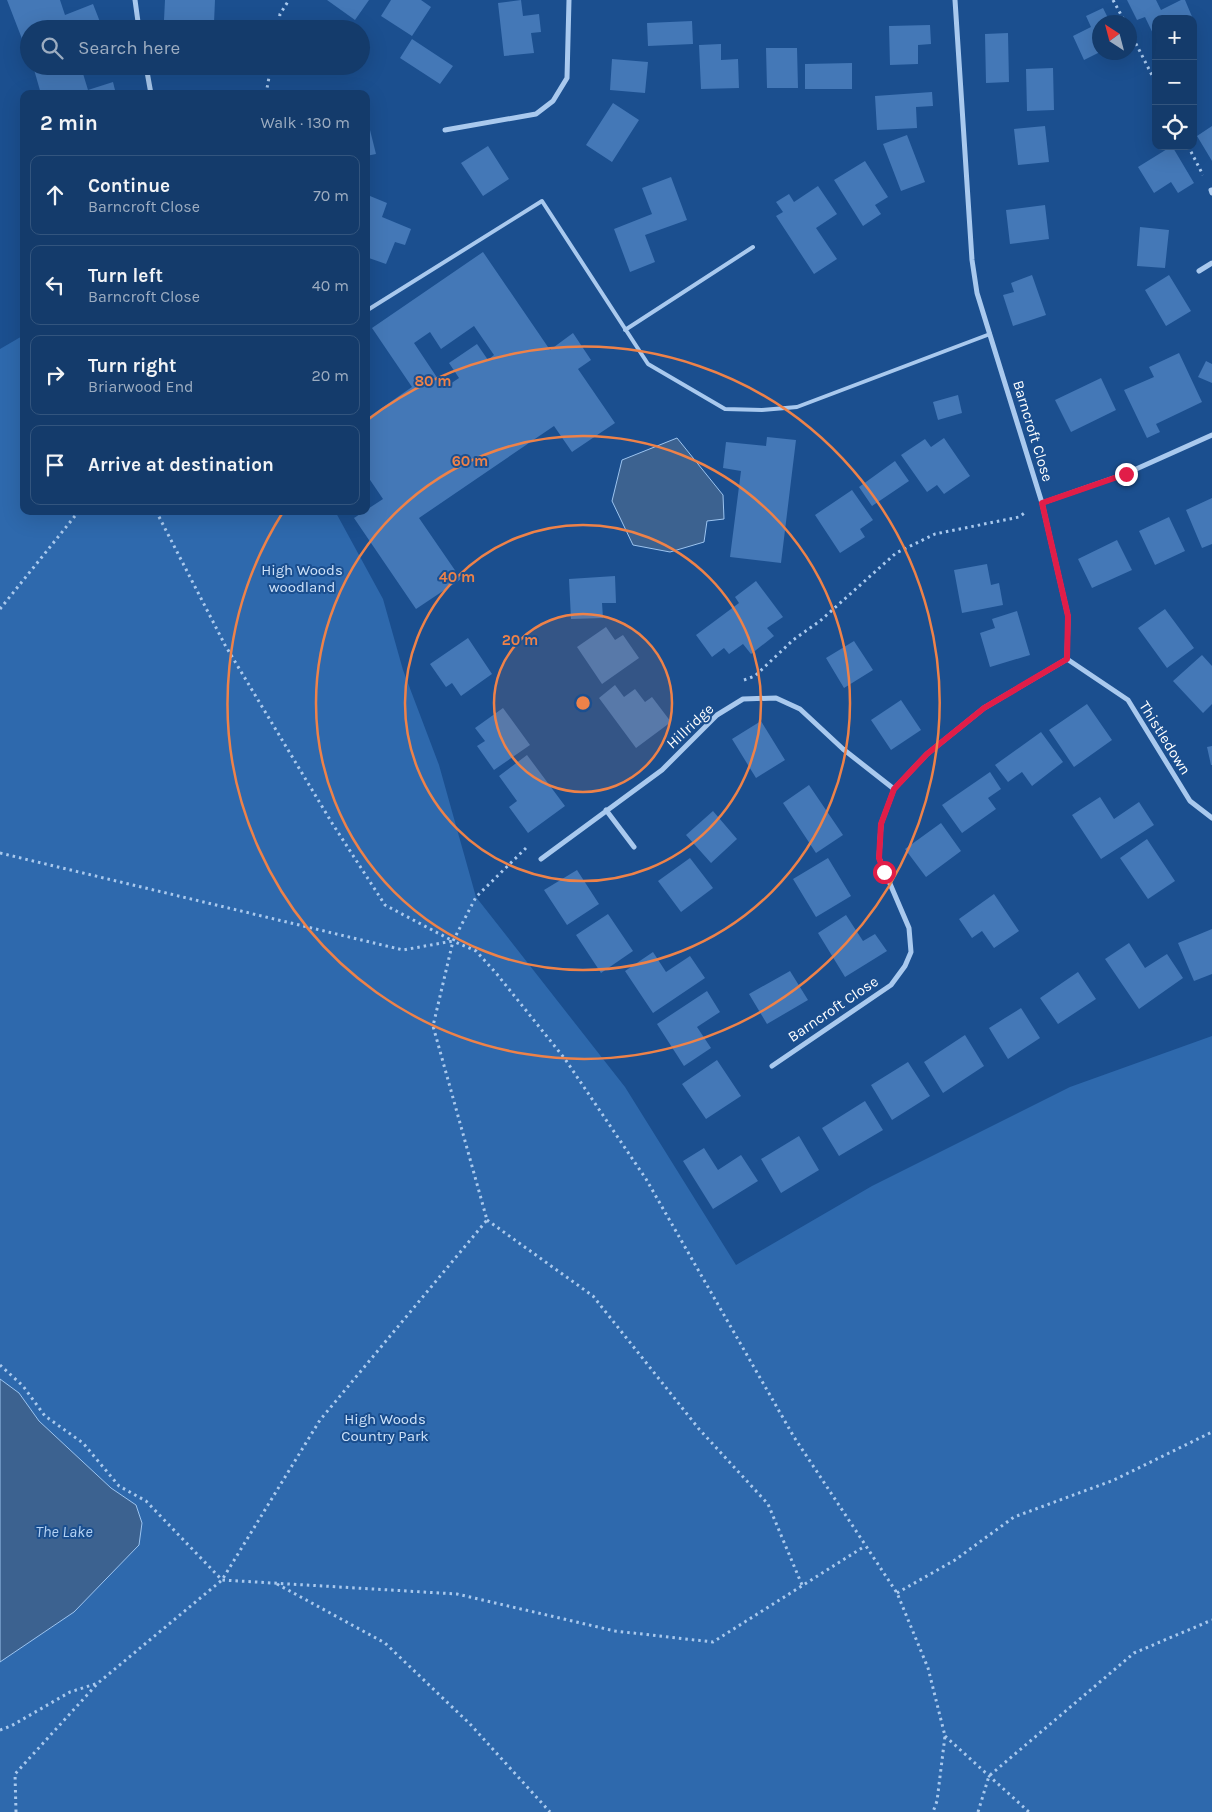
<!DOCTYPE html>
<meta charset="utf-8">
<style>
:root{--surface:#143b6b;--page:#214673;--text:#f1f3f6;--muted:#9dadc1;--line:#33557e}
body{margin:0;font-family:Karla,sans-serif;background:var(--page);color:var(--text)}
.controls{position:absolute;right:15px;top:15px;display:grid;overflow:hidden;border-radius:10px;box-shadow:0 5px 20px #0002}
.controls button{width:45px;height:45px;display:grid;place-items:center;padding:0;border:0;border-bottom:1px solid var(--line);background:var(--surface);color:var(--text);font:25px sans-serif}
.compass{position:absolute;left:1092px;top:15px;width:45px;height:45px;border-radius:50%;background:var(--surface);box-shadow:0 5px 20px #0002;rotate:324deg}
.stop{position:absolute;width:15px;height:15px;margin:-11px;border:4px solid #e11d48;border-radius:50%;background:#fff}
.stop.end{background:#e11d48;border-color:#fff;box-shadow:0 1px 5px #0008}
.list{margin:0;padding:0;list-style:none}
h2{display:flex;justify-content:space-between;align-items:center;height:65px;margin:0;padding:0 20px;font-size:21px}
h2 small{font-size:16px;font-weight:400;color:var(--muted)}
.list li{display:grid;grid-template-columns:32px 1fr auto;gap:15px;align-items:center;box-sizing:border-box;height:80px;margin:0 10px 10px;padding:0 10px;border:1px solid var(--line);border-radius:10px}
.list b{display:block;font-size:19px;white-space:nowrap}
.list p{margin:0;font-size:16px;white-space:nowrap;color:var(--muted)}
.list em{font-size:16px;font-style:normal;color:var(--muted)}
.icon{flex:none;width:28px;height:28px;fill:none;stroke:currentColor;stroke-width:2;stroke-linecap:round;stroke-linejoin:round}
.map{position:relative;flex:none;width:1212px;height:1812px;overflow:hidden}
.search{position:absolute;background:var(--surface);box-shadow:0 5px 20px #0002;left:20px;top:20px;width:350px;height:55px;display:flex;align-items:center;gap:12px;box-sizing:border-box;padding:0 18px;border-radius:28px;color:var(--muted);font-size:19px}
.panel{position:absolute;background:var(--surface);box-shadow:0 5px 20px #0002;left:20px;top:90px;width:350px;height:425px;border-radius:10px}
.map>svg:first-child{display:block}
</style>
<div class="map">
<svg width="1212" height="1812" viewBox="0 0 1212 1812">
<rect width="100%" height="100%" fill="#1b4f8f"/>
<!-- green -->
<path fill="#2e69ad" d="M24 335V511H335L383 599 403 670 439 765 476 897 625 1087 736 1265 872 1186 1070 1087 1212 1036V1812H0V349Z"/>
<!-- water -->
<path fill="#3c6290" stroke="#9cc4f0" d="M677 438 723 495 724 519 707 521 704 542 670 552 633 545 612 501 622 460Z
M0 1379 19 1393 39 1421 111 1488 136 1505 142 1523 139 1545 74 1612 0 1662Z"/>
<!-- building -->
<path fill="#4478b7" fill-rule="evenodd" d="M7 0H60L65 15 93 4 102 27 97 29H29V57Z
M165 0H215L214 23 164 20Z
M327 0H369L355 20Z
M391 0H421L431 7 412 36 381 16Z
M521 0 523 16 539 14 541 32 531 33 534 53 504 56 498 3Z
M1127 0H1156L1161 10 1181 0H1185L1193 19H1156V40L1145 17 1137 20Z
M1103 8 1110 22H1100V52L1084 60 1073 36 1091 27 1086 16Z
M692 21 693 44 648 46 647 23Z
M930 25 931 44 918 45V64L890 65 889 26Z
M1008 33 1009 82 986 83 985 34Z
M412 39 453 66 440 84 400 58Z
M721 44V60L738 59 739 88 701 89 699 45Z
M766 48H797L798 88H767Z
M612 59 648 62 645 93 610 90Z
M852 63V89H805V64Z
M33 66H68L69 71 81 67 88 90 113 82 116 94H41Z
M1053 68 1054 110 1027 111 1026 69Z
M932 92 933 106 916 107 917 128 877 130 875 96Z
M613 103 639 120 612 162 586 145Z
M366 114 376 154 366 156Z
M1045 126 1049 162 1018 165 1014 129Z
M1212 126V161L1197 136Z
M907 135 925 182 901 191 883 144Z
M488 146 509 179 483 196 461 163Z
M1172 146 1194 183 1178 193 1171 182 1154 193 1138 167Z
M865 161 888 197 875 205 881 214 863 226 834 180Z
M671 177 687 220 645 235 655 262 630 272 614 229 652 214 642 188Z
M818 186 837 214 816 228 837 259 814 274 776 216 783 212 776 202 789 194 794 202Z
M370 196 387 203 382 217 411 229 405 245 395 242 386 264 366 257V207Z
M1045 205 1049 239 1010 244 1006 210Z
M1140 227 1169 230 1165 268 1137 266Z
M483 252 550 350 573 333 591 360 578 369 615 423 572 452 554 426 419 518 461 579 416 609 354 518 383 499 366 474V419L412 387 372 328ZM474 326 494 355 488 360 477 344 449 363 459 378 444 388 414 343 430 332 441 349Z
M1032 275 1046 315 1013 326 1003 295 1014 292 1011 283Z
M1169 275 1191 311 1166 326 1145 290Z
M1179 353 1202 402 1156 424 1160 432 1147 438 1124 390 1154 377 1149 367Z
M1206 361 1212 364V383L1198 377Z
M1101 378 1116 410 1071 432 1055 400Z
M958 395 962 413 938 420 933 402Z
M767 437 796 440 781 563 730 557 741 471 723 468 726 442 766 446Z
M944 438 970 476 944 494 937 485 927 492 901 455 925 439 931 447Z
M895 461 909 481 872 506 859 487Z
M852 490 873 520 860 529 865 537 840 553 815 515Z
M1212 498V544L1202 548 1186 510Z
M1169 517 1185 551 1155 565 1139 531Z
M1117 540 1132 570 1092 588 1078 559Z
M987 564 991 585 999 583 1003 605 962 613 954 570Z
M615 576 616 603H602L603 618 571 619 569 579Z
M756 581 783 617 767 628 774 636 751 654 743 644 729 654 724 648 712 657 696 635 739 603 735 597Z
M1165 609 1194 648 1167 668 1138 628Z
M1017 611 1030 655 990 667 980 633 995 628 992 619Z
M606 627 615 640 623 635 639 658 602 684 577 647Z
M468 638 492 674 461 696 452 683 446 687 430 664Z
M854 641 873 670 844 688 826 658Z
M1202 655 1212 666V704L1203 713 1173 681Z
M615 685 624 697 635 689 645 702 652 697 671 722 636 748 599 698Z
M901 700 921 730 891 750 871 720Z
M1087 704 1112 740 1074 767 1049 730Z
M503 708 530 745 494 770 477 746 485 741 475 728Z
M761 721 785 760 756 778 732 739Z
M1041 732 1063 762 1032 786 1022 772 1008 782 995 765Z
M1212 746V765H1211L1207 747Z
M527 755 565 806 528 833 509 807 517 801 499 776Z
M990 772 1001 789 988 798 996 809 962 833 942 805Z
M809 785 843 835 816 853 783 803Z
M1100 797 1114 819 1139 802 1154 825 1101 859 1072 815Z
M713 811 737 839 711 863 686 835Z
M941 823 961 851 926 877 905 849Z
M1147 839 1175 881 1148 899 1120 858Z
M690 858 713 888 681 912 658 881Z
M828 858 851 896 816 917 793 879Z
M577 870 599 904 567 925 544 890Z
M994 894 1019 931 994 948 982 931 972 938 959 919Z
M608 914 633 951 601 973 576 935Z
M846 915 863 941 875 934 887 951 845 977 818 933Z
M1212 929V974L1194 981 1178 943Z
M1129 943 1145 968 1167 954 1183 978 1139 1009 1105 959Z
M653 952 666 972 690 956 705 978 653 1013 625 971Z
M790 971 808 1000 767 1024 749 994Z
M1078 972 1096 999 1058 1024 1040 998Z
M707 991 720 1012 697 1027 711 1048 684 1066 657 1024Z
M1021 1008 1040 1038 1008 1059 989 1028Z
M965 1035 984 1066 943 1093 924 1062Z
M717 1060 741 1096 706 1119 682 1084Z
M908 1062 930 1096 892 1120 871 1085Z
M865 1101 883 1130 839 1156 822 1128Z
M799 1136 819 1170 781 1193 761 1159Z
M704 1148 718 1170 741 1155 758 1181 713 1209 683 1161Z"/>
<g fill="none" stroke-linecap="round" stroke-linejoin="round">
<!-- path -->
<path stroke="#a9c9ee" stroke-width="3" stroke-dasharray="2.5 4" stroke-linecap="butt" d="M1113 0 1125 22
M278 29 280 14 289 0
M1130 32 1156 83
M266 94 271 66
M1188 146 1203 175
M156 511 225 645 332 823 385 905 453 941
M0 609 79 511
M744 680 755 676 793 640 820 621 896 553 935 534 1019 517 1026 512
M526 848 476 897 453 941 476 951 496 973 565 1059 646 1179 794 1437 897 1593 928 1668 945 1736 937 1801 933 1812
M0 853 403 950 453 941
M487 1220 593 1296 699 1429 768 1504 802 1585
M0 1365 23 1386 45 1416 83 1443 119 1486 146 1501 222 1580 457 1594 615 1631 713 1642 865 1546
M277 1584 385 1643 470 1724 550 1812
M897 1593 955 1560 1014 1517 1114 1480 1212 1432
M0 1730 11 1726 70 1692 98 1683
M945 1736 1029 1812
M16 1812 15 1774 98 1683 222 1580 320 1420 487 1220 433 1026 453 941
M978 1812 989 1776 1134 1653 1212 1620"/>
<!-- lane -->
<path stroke="#a9c9ee" stroke-width="4" d="M366 311 542 201 648 364 725 409 762 410 797 407 990 334
M625 330 753 247"/>
<!-- street -->
<path stroke="#a9c9ee" stroke-width="5" d="M135 0 139 29
M146 66 151 94
M445 130 536 114 553 101 567 78 569 0
M1211 190 1212 193
M1199 271 1212 263
M1042 503 1125 474 1212 435
M1067 659 1128 700 1190 801 1212 818
M606 810 634 847
M541 859 662 770 717 715 743 699 776 698 800 709 843 749 894 789
M772 1066 891 985 905 966 911 952 909 928 879 858 881 824 894 789 927 754 984 708 1067 659 1068 616 1042 503 977 293 972 260 955 0"/>
</g>
<g fill="none" stroke-linecap="round" stroke-linejoin="round">
<!-- route -->
<path stroke="#e11d48" stroke-width="6" d="M884 872 879 858 881 824 894 789 927 754 984 708 1067 659 1068 616 1042 503 1126 474"/>
</g>
<!-- distance rings -->
<circle cx="583" cy="703" r="89" fill="#ee8249" fill-opacity=".12"/>
<g fill="none" stroke="#ee8249" stroke-width="2.5">
<circle cx="583" cy="703" r="89"/>
<circle cx="583" cy="703" r="178"/>
<circle cx="583" cy="703" r="267"/>
<path d="M366 421A356 356 0 1 1 283 512"/>
</g>
<g text-anchor="middle" dominant-baseline="central" stroke-width="4" stroke-linejoin="round" paint-order="stroke">
<!-- street labels -->
<g font-size="15" fill="#fff" stroke="#1b4f8f">
<text transform="translate(1033 431) rotate(73)">Barncroft Close</text>
<text transform="translate(690 726) rotate(-43)">Hillridge</text>
<text transform="translate(1165 738) rotate(58)">Thistledown</text>
<text transform="translate(833 1009) rotate(-34)">Barncroft Close</text>
</g>
<!-- park labels -->
<g font-size="15" fill="#cfe3fa" stroke="#1b4f8f">
<text x="302" y="570">High Woods<tspan x="302" dy="17">woodland</tspan></text>
<text x="385" y="1419">High Woods<tspan x="385" dy="17">Country Park</tspan></text>
</g>
<!-- water labels -->
<g font-size="16" font-style="italic" fill="#b5d3f5" stroke="#1b4f8f">
<text x="64" y="1531">The Lake</text>
</g>
</g>
<circle cx="583" cy="703" r="8" fill="#ee8249" stroke="#1b4f8f" stroke-width="2.5"/>
<g font-size="15" text-anchor="middle" font-weight="bold" fill="#ee8249" stroke="#1b4f8f" stroke-width="4" stroke-linejoin="round" paint-order="stroke">
<text x="433" y="386">80 m</text>
<text x="470" y="466">60 m</text>
<text x="457" y="582">40 m</text>
<text x="520" y="645">20 m</text>
</g>
</svg>
<div class="controls">
<button>+</button>
<button>−</button>
<button><svg class="icon" aria-label="locate" viewBox="0 0 24 24"><circle cx="12" cy="12" r="6"/><path d="M12 2v4M12 18v4M2 12h4M18 12h4"/></svg></button>
</div>
<svg class="compass" viewBox="-18 -18 36 36"><path d="M0-13l5 13h-10z" fill="#e53935"/><path d="M0 13l5-13h-10z" fill="#9dadc1"/></svg>
<div class="stop" style="left:884px;top:872px"></div>
<div class="stop end" style="left:1126px;top:474px"></div>
<div class="search"><svg class="icon" aria-label="search" viewBox="0 0 24 24"><circle cx="10" cy="10" r="6"/><path d="M15 15l6 6"/></svg>Search here</div>
<section class="panel">
<h2>2 min<small>Walk · 130 m</small></h2>
<ul class="list">
<li><svg class="icon" aria-label="ahead" viewBox="0 0 24 24"><path d="M12 20V5M6 11l6-6 6 6"/></svg><div><b>Continue</b><p>Barncroft Close</p></div><em>70 m</em></li>
<li><svg class="icon" aria-label="left" viewBox="0 0 24 24"><path d="M17 20v-9H6M10 6l-5 5 5 5"/></svg><div><b>Turn left</b><p>Barncroft Close</p></div><em>40 m</em></li>
<li><svg class="icon" aria-label="right" viewBox="0 0 24 24"><path d="M7 20v-9h11M14 6l5 5-5 5"/></svg><div><b>Turn right</b><p>Briarwood End</p></div><em>20 m</em></li>
<li><svg class="icon" aria-label="arrive" viewBox="0 0 24 24"><path d="M6 21V4h12l-3 4 3 4H6"/></svg><div><b>Arrive at destination</b></div></li>
</ul>
</section>
</div>
